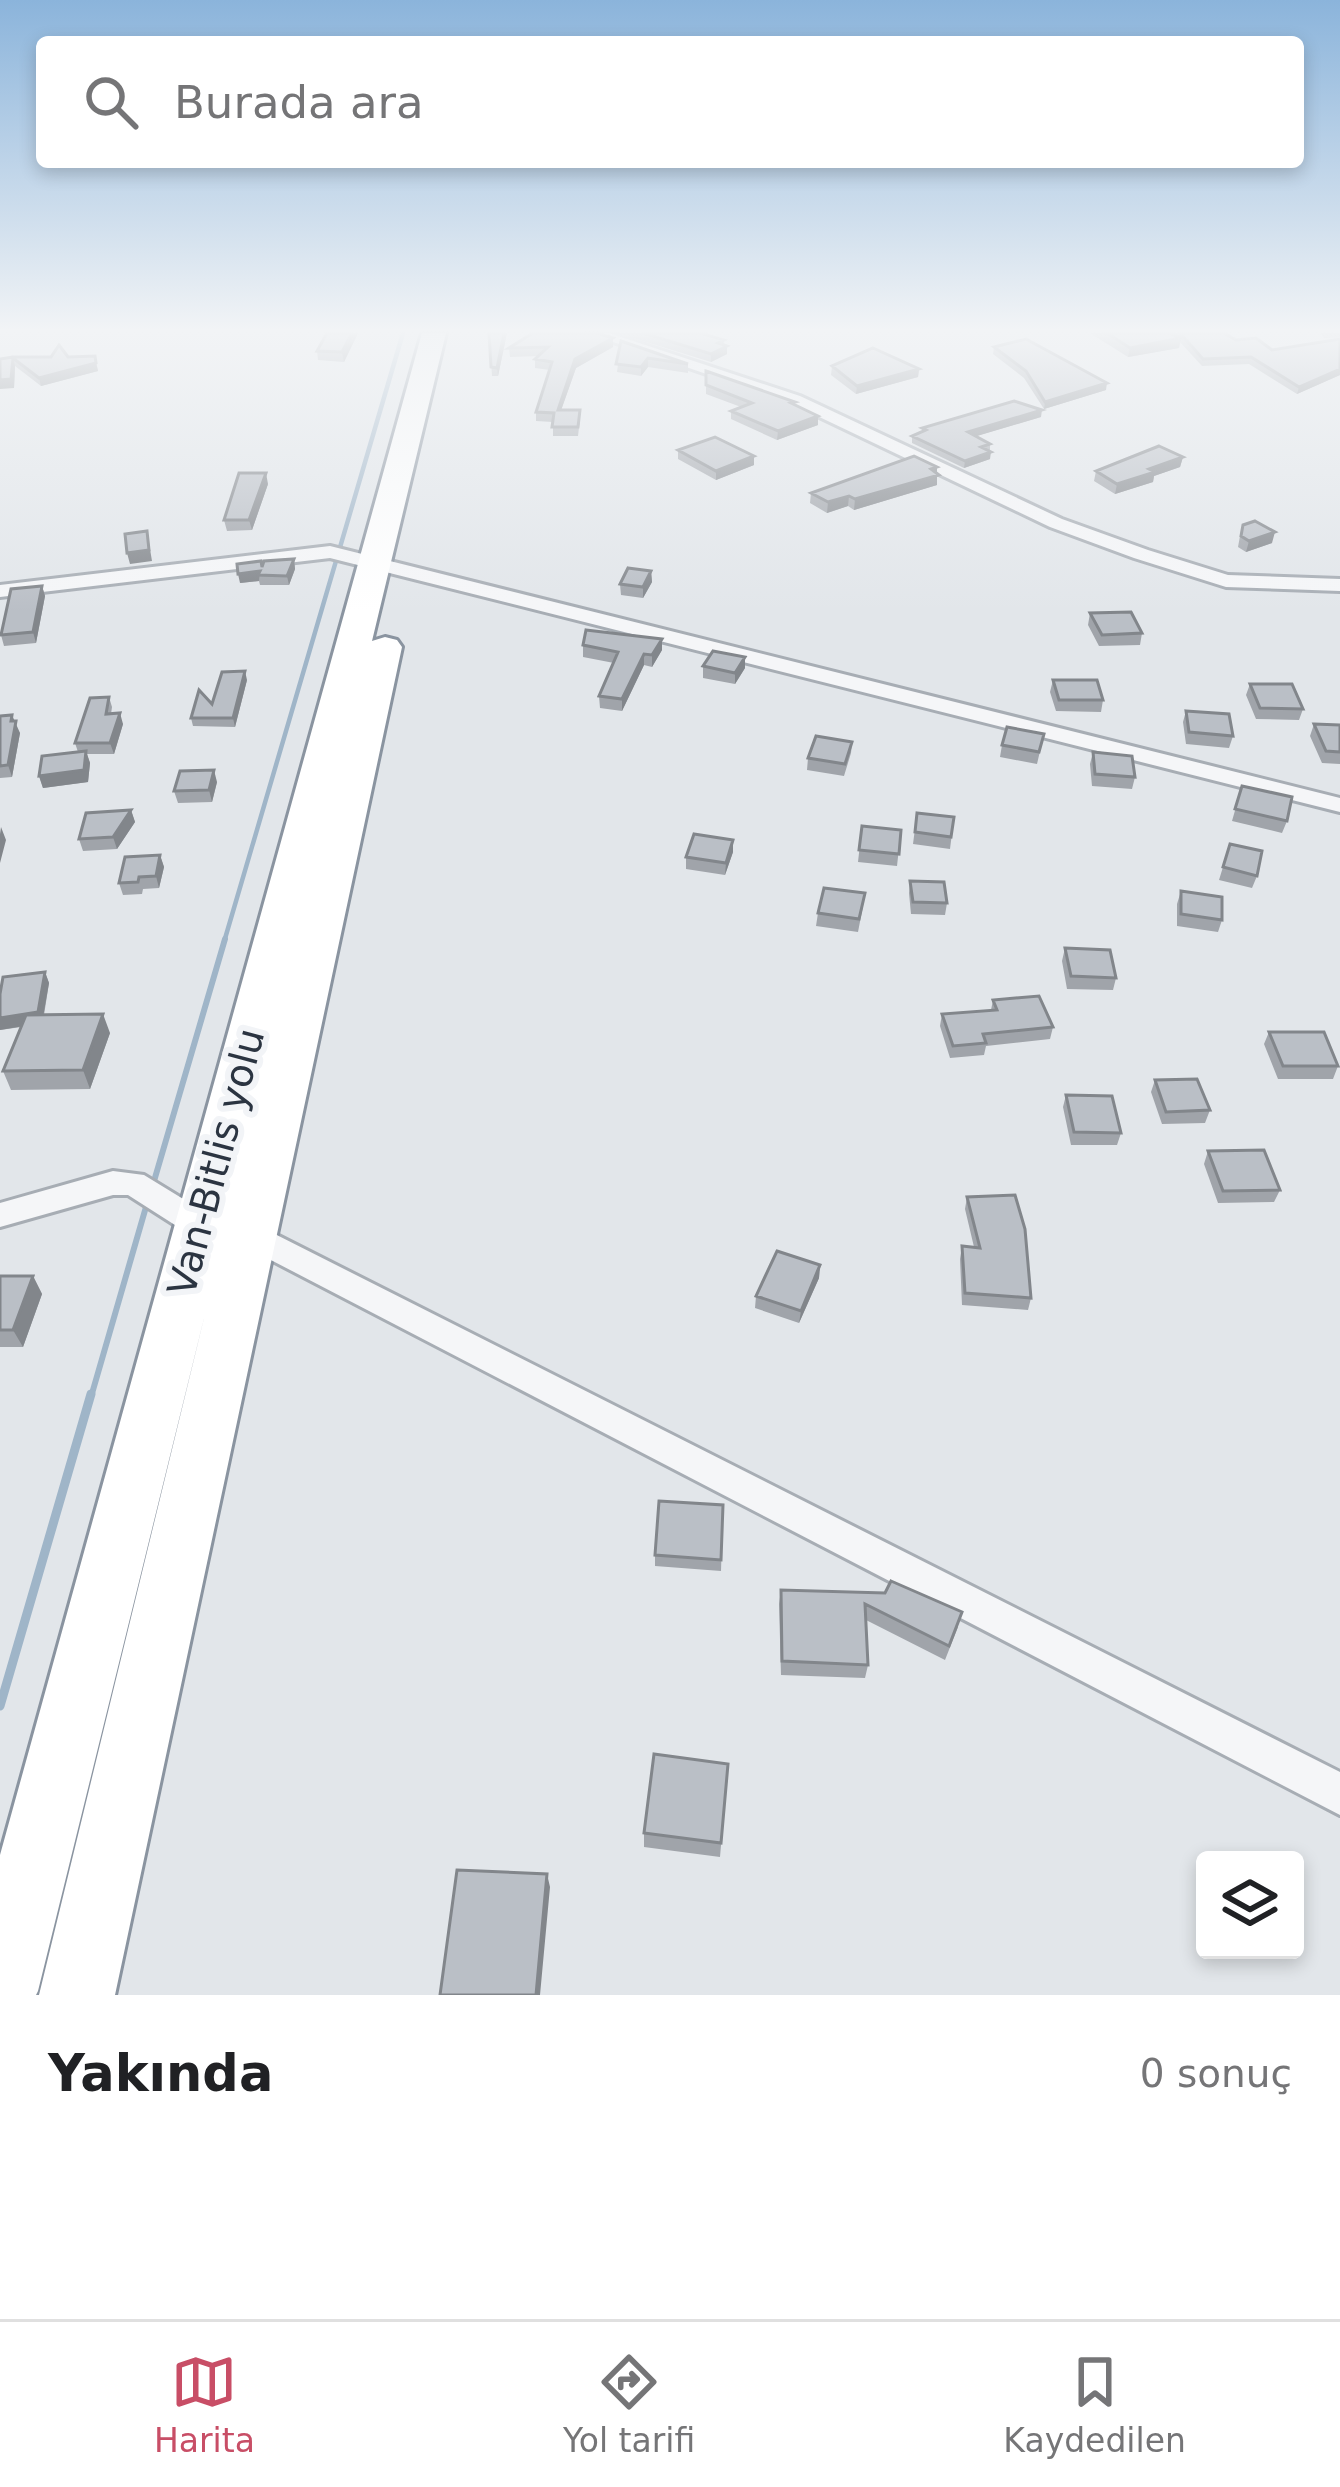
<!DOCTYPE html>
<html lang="tr">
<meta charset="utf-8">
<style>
:root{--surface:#fff;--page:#f6f6f6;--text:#202124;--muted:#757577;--line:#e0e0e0;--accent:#c84e66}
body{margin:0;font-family:"DejaVu Sans",sans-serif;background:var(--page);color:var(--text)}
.controls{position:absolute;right:36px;bottom:36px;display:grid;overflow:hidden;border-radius:12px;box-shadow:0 6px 18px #0003}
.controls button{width:108px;height:108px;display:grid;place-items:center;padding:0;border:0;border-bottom:3px solid var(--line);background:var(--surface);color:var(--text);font:60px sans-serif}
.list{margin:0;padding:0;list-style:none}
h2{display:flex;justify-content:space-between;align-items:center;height:156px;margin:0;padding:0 48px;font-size:51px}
h2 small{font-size:39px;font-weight:400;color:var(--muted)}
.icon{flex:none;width:66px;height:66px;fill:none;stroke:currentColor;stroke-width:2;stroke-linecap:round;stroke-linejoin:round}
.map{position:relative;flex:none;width:1340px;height:1995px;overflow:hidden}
.search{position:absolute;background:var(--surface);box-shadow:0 6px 18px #0003;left:36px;right:36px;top:36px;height:132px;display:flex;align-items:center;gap:30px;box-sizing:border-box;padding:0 42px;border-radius:12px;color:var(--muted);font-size:45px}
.sheet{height:324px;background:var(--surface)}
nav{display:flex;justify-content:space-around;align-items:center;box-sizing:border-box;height:168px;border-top:3px solid var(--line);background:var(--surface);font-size:33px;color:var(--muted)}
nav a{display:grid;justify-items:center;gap:6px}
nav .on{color:var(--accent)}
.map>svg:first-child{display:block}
</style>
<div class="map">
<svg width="1340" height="1995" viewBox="0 0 1340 1995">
<rect width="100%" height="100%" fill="#e2e6ea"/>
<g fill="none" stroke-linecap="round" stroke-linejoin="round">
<!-- stream-far2 -->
<path stroke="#9fb5c8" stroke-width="4.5" d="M224 942 403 333"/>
<!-- stream-far1 -->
<path stroke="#9fb5c8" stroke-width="6" d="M152 1188 225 939
M91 1397 148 1200"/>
<!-- stream -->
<path stroke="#9fb5c8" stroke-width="9" d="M0 1706 91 1394"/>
<!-- minor casing -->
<g stroke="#a7adb4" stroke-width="6">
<path id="minor" d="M587 333H609L800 396 1062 519 1148 550 1228 575 1340 579V591L1226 587 1134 558 1050 527 788 402Z
M330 546 1340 798V812L330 558 0 597V585Z
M113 1171 144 1175 211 1216 216 1225 211 1234 200 1237 189 1234 128 1195H113L0 1227V1203Z
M253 1223 1340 1772V1815L242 1245 237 1236 242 1227Z"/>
</g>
<!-- trunk casing -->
<g stroke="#8a94a0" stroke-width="6">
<path id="trunk" d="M422 333H446L372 641 385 637 397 640 402 647 115 1995H39L206 1310 38 1991 36 1995H0V1855Z"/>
</g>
<!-- minor -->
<use href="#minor" fill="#f5f6f8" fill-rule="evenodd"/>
<!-- trunk -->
<use href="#trunk" fill="#fff" fill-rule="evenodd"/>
</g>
<!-- wall -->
<path fill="#a0a4aa" d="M358 333 344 362 318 360 317 351Z
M489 333H507L498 376H492Z
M533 333 613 347 576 368 561 410 580 419 578 436H553V422L536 421V412L550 370 535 368V359L539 356 510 357 509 348Z
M617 333H709L703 334 727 346V354L711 362Z
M1090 333H1169L1175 336 1173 333H1224L1236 340 1272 350 1340 339V375L1297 394 1249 364 1202 366 1180 342 1179 348 1128 357Z
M1320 333H1340V337L1324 338Z
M621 341 688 364V373L648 367 641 376 617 372Z
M994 347 1106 390 1044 409 1024 378 993 354Z
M95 356 98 371 41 386 15 366 14 388 0 359Z
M832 366 919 369 918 377 856 394 831 375Z
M706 371 795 402V405L818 416V425L777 440 731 419V411L741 407 706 394Z
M1041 417 976 436 990 444V459L964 468 912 443V436L922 432V428Z
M678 450 754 456V465L716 480 678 459Z
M1183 457 1180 467 1154 476 1153 482 1115 494 1094 481 1096 471Z
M937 467V485L854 510 848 506 827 513 810 503 811 493Z
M268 484 252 530 227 531 224 520Z
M1240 536 1272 543 1246 552 1238 547Z
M294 559 295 569 289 585H260L259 581 240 583 262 567Z
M651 571 652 582 643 598 621 595 620 584Z
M42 586 45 596 36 643 4 646 1 635Z
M1090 613 1142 633 1140 645 1099 646 1088 625Z
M662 639V650L652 667 644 665 622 711 600 708 599 696 614 663 583 657V645Z
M745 657V668L735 684 703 678V666Z
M247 680 235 727 193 726 191 718Z
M1053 680 1103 700 1101 712 1056 711 1050 692Z
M1250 684 1303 709 1299 720 1256 719 1246 695Z
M109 697 112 707 111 714 123 724 114 754H87L90 763 88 782 43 788 39 776 78 752 75 743Z
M1186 711 1233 736 1229 748 1186 744 1183 722Z
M0 716 20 733 12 777 0 778Z
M1314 724 1340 725V764L1322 763 1310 736Z
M1044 734 1037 764 1000 757 1002 745Z
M852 742 851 753 844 776 807 770 808 758Z
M1093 752 1135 777 1132 789 1092 786 1090 764Z
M217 782 212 802 178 803 174 791Z
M1242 786 1287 821 1282 833 1232 821Z
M131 810 135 822 117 849 83 851 79 839Z
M917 813 954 817 950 849 913 844Z
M862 826 901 830 897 866 858 862Z
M1230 844 1257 876 1252 888 1219 880Z
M733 852 725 875 686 869V857Z
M160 855 164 867 159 888 143 889 142 894 123 895 119 883Z
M910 881 947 903 945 915 911 914 909 893Z
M1181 891 1222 920 1218 932 1177 926V904Z
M863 906 858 932 816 926 818 913Z
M1065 948 1116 978 1113 990 1067 989 1062 961Z
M45 972 49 983 44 1015 110 1033 90 1089 11 1090 3 1071 21 1027 0 1030V1018Z
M993 1000 1053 1027 1050 1039 986 1046 984 1055 950 1058 940 1026 942 1014 991 1010Z
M1269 1032 1338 1066 1333 1079H1278L1264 1044Z
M1155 1080 1210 1110 1205 1123 1162 1124 1151 1092Z
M1066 1095 1121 1133 1117 1145H1071L1063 1107Z
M1208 1151 1280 1190 1274 1202 1218 1203 1204 1164Z
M967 1197 1031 1298 1028 1310 962 1305 960 1259 962 1246 974 1247 965 1209Z
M820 1265 819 1278 799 1323 755 1308 756 1296Z
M0 1276H33L42 1294 23 1347H0Z
M723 1505 721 1571 655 1566V1555Z
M781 1590 885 1593 958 1627 945 1660 866 1620 868 1665 865 1678 781 1675 779 1604Z
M728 1764 720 1857 644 1847V1833Z"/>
<!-- shaded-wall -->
<path fill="#82868b" d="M352 333H358L344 362 342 352Z
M504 333H507L498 376 497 368Z
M613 338V347L576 368 558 419V410L575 359Z
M1181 338 1179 348 1128 357 1130 348Z
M724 340 723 348 727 346V354L711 362V354L718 343Z
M13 358 15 366 14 388 0 389V380Z
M648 358V367L641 376V367Z
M96 363 98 371 41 386 39 378Z
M919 369 918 377 856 394 857 386Z
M1340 369V375L1297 394 1299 387Z
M1107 383 1106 390 1044 409 1045 402Z
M1042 410 1041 417 967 439 968 432Z
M818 416V425L777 440 778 431Z
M991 452 990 459 964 468 965 461Z
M754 456V465L716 480V471Z
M1183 457 1180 467 1154 476 1153 482 1115 494 1117 484 1149 469Z
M937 467V485L854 510 855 499Z
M266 473 268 484 252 530 249 520Z
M849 496 848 506 827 513 828 502Z
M147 531 152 561 130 564 127 553Z
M1275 532 1272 543 1246 552 1249 541Z
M294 559 295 569 289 585 287 576Z
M260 571 259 581 240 583 238 574Z
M651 571 652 582 643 598V587Z
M42 586 45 596 36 643 33 632Z
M662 639V650L652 667V655Z
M644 654V665L622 711V699Z
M745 657V668L735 684V673Z
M245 671 247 680 235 727 233 718Z
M120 713 123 724 114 754 110 743Z
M12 715 20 733 12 777 8 765Z
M86 751 90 763 88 782 43 788 39 776Z
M214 770 217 782 212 802 209 790Z
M131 810 135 822 117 849 113 837Z
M1 827 6 840 0 863V834Z
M733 840V852L725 875 726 863Z
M160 855 164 867 159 888 156 876Z
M45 972 49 983 42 1023 0 1030V1018Z
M103 1014 110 1033 90 1089 83 1070Z
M820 1265 819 1278 799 1323 801 1311Z
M33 1276 42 1294 23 1347 13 1330Z
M547 1874 550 1887 540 1995H536Z"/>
<!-- building -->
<path fill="#babfc6" stroke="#82868b" stroke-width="3" d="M327 333H352L342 352 317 351Z
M489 333H504L497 368 491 367Z
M533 333H597L613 338 575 359 558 410H580L578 427H552L554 413 536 412 552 362 535 359 548 347 509 348Z
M643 333H700L724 340 718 343 727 346 711 354Z
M1107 333H1169L1181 338 1130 348Z
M1180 333H1224L1236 340 1256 338 1272 350 1340 339V369L1299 387 1251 357 1203 359Z
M1026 339 1107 383 1045 402 1026 371 994 347Z
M621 341 688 364 648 358 641 367 616 364Z
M59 345 68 357 95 356 96 363 39 378 13 358 11 379 0 380V359L13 357H51Z
M873 348 919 369 857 386 832 366Z
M706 371 795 402 791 403 818 416 778 431 731 411 752 403 706 385Z
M1014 401 1042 410 968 432 990 444 981 447 991 452 965 461 912 436 926 430 922 428Z
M715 437 754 456 716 471 678 450Z
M1159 446 1183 457 1149 469 1155 472 1117 484 1096 471Z
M914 456 937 467 931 469 939 475 855 499 849 496 828 502 811 493Z
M239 473H266L249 520H224Z
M1255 521 1275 532 1249 541 1241 536 1243 525Z
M147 531 149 550 127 553 125 534Z
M294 559 287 576 258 575 260 571 238 574 237 564 261 561 262 567 264 561Z
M628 568 651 571 643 587 620 584Z
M42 586 33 632 1 635 11 589Z
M1131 612 1142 633 1102 635 1090 613Z
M586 630 662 639 652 655 644 654 622 699 599 696 618 652 583 645Z
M713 651 745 657 735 673 703 666Z
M245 671 233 718H191L199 690 212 704 222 672Z
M1053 680H1097L1103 700H1059Z
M1250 684H1292L1303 709 1260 708Z
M109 697 106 714 120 713 110 743H75L90 698Z
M1186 711 1229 714 1233 736 1189 732Z
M12 715 11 721H16L8 765 0 766V716Z
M1314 724 1340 725V752L1326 751Z
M1007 727 1044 734 1039 752 1002 745Z
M816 736 852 742 845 764 808 758Z
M86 751 84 770 39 776 42 756Z
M1093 752 1132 756 1135 777 1095 774Z
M214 770 209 790 174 791 180 771Z
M1242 786 1292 797 1287 821 1235 809Z
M131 810 113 837 79 839 86 813Z
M917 813 954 817 951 837 915 832Z
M862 826 901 830 899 854 859 850Z
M694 834 733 840 726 863 686 857Z
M1230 844 1262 851 1257 876 1223 867Z
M160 855 156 876 139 877 138 882 119 883 125 857Z
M910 881 944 882 947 903 913 902Z
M824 888 865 893 859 919 818 913Z
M1181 891 1222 897V920L1181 914Z
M1065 948 1110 950 1116 978 1071 976Z
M45 972 38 1012 0 1018V994L3 977Z
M1039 996 1053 1027 983 1034 986 1043 953 1046 942 1014 997 1010 993 1000Z
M103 1014 83 1070 3 1071 26 1015Z
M1269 1032H1324L1338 1066H1283Z
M1197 1079 1210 1110 1166 1112 1155 1080Z
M1066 1095 1112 1096 1121 1133 1074 1132Z
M1264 1150 1280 1190 1223 1191 1208 1151Z
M1015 1195 1025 1229 1031 1298 965 1293 962 1246 980 1248 967 1197Z
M777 1251 820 1265 801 1311 756 1296Z
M0 1276H33L13 1330H0Z
M659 1501 723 1505 721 1560 655 1555Z
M891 1581 962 1612 949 1646 865 1604 868 1665 782 1661 781 1590 885 1593Z
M654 1754 728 1764 721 1843 644 1833Z
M457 1870 547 1874 536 1995H440Z"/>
<!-- sky -->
<linearGradient id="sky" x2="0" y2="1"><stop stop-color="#8bb4db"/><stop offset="0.54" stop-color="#f2f4f6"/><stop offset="1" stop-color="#f2f4f6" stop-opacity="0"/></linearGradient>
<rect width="1340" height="612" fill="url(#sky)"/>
<g text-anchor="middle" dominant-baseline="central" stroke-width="12" stroke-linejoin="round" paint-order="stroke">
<!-- street labels -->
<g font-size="39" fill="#2b3441" stroke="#f2f4f7">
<text transform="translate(216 1162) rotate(-75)">Van-Bitlis yolu</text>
</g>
</g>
</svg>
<div class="controls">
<button><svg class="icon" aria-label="layers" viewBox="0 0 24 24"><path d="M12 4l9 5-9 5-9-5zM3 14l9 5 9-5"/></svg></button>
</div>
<div class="search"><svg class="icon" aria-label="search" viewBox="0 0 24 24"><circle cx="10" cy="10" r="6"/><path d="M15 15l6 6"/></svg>Burada ara</div>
</div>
<section class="sheet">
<h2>Yakında<small>0 sonuç</small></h2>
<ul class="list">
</ul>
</section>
<nav>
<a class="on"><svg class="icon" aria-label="map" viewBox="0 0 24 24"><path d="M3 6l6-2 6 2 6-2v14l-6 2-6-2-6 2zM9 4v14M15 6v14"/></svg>Harita</a>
<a><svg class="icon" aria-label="directions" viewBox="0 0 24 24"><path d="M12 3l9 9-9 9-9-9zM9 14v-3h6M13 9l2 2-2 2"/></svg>Yol tarifi</a>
<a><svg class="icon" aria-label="saved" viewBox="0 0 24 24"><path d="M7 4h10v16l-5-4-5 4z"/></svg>Kaydedilen</a>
</nav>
